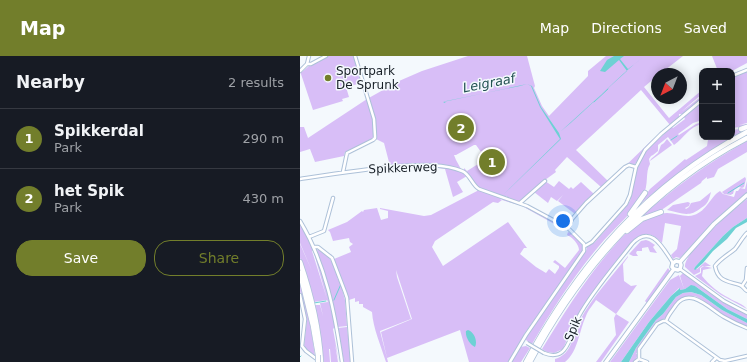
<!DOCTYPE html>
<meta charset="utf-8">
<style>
:root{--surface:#171b24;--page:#242831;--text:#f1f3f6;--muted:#9ea1a6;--line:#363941;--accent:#727e2b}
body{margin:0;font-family:"DejaVu Sans",sans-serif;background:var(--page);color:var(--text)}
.controls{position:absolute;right:12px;top:12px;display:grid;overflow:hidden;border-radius:8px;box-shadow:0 2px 10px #0003}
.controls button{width:36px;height:36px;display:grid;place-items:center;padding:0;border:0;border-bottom:1px solid var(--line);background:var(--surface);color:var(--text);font:20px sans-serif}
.compass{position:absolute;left:351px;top:12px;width:36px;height:36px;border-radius:50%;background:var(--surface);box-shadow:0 2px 10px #0003;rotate:222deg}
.you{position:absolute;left:263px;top:165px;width:14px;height:14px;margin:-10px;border:3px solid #fff;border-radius:50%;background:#1a73e8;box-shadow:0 0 0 6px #1a73e833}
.badge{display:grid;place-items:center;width:26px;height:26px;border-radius:50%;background:var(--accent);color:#fff;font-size:13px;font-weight:700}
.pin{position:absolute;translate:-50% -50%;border:2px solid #fff;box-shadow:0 1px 4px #0006}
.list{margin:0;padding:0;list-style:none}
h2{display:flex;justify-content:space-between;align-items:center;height:52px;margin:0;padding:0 16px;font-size:17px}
h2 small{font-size:13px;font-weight:400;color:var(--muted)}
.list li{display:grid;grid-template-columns:26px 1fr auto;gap:12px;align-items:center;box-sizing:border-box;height:60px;padding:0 16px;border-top:1px solid var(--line)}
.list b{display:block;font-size:15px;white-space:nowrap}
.list p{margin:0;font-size:13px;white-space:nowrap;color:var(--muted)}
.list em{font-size:13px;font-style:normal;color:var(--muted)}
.actions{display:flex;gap:8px;padding:12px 16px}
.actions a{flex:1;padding:9px 0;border:1px solid var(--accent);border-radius:16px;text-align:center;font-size:14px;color:var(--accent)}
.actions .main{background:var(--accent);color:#fff}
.map{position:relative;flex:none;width:447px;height:306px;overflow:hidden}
header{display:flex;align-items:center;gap:24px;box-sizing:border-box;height:56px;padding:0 20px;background:var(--accent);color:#fff}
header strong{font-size:19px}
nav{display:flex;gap:22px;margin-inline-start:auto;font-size:14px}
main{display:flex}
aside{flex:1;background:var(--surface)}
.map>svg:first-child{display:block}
</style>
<header>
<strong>Map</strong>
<nav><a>Map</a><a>Directions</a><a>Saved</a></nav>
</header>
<main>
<aside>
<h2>Nearby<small>2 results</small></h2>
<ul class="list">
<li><span class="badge">1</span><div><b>Spikkerdal</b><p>Park</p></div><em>290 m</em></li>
<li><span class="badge">2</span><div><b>het Spik</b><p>Park</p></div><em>430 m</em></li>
</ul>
<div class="actions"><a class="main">Save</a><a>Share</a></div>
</aside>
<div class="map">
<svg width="447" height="306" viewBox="0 0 447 306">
<rect width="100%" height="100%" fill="#f4f9fd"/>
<!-- green -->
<path fill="#d8bef7" d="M26 0H54L62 27 46 31 49 41 42 43 43 45 13 54 0 15 2 16 10 9 19 6 20 4Z
M168 0H227L235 30 234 32 242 50 249 60 288 20V15L306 0H383L360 18H357V20L344 31 369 62 402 34V38L381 56 402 40V43L383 58H379V62L348 90 335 108 329 109 316 119 351 85 370 69 341 34 276 94 308 125 299 134 301 131 267 101 255 114 256 116 245 124 220 146 207 142V140L205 141 180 132 176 130 166 115H164V112L167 115 186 103 176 89H174L156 99H154L156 104 161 113V114L145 110H90L84 87 76 83 49 95 45 100 44 96V100L15 106 10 93 0 96V71H4L8 82 67 43 99 25 122 15Z
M412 0H447V7L432 15H418Z
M447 16V67L439 69 447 68V70L432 72V70L436 69 432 68V21Z
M402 46V64L393 67 378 78 379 79 396 68 402 66V68C389 71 384 82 374 89L368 81 358 89V95L353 99 351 100 349 103 350 108C345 116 349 129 343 140 331 159 313 173 299 190 273 221 252 254 232 288L227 285 225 282 286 195 287 191 295 186 324 153 330 145 337 110 346 94 372 71 373 72 385 63 384 61Z
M447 72V73C407 96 373 120 338 150L350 133 385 103 386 104 407 90 408 84 413 81H432V74Z
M367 83 372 89 350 105 351 103 358 97 361 89 364 87Z
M447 85V96L418 113 414 121 407 123V121L402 125 401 127 360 155 340 162C373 132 408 107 447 85Z
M124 110 91 111C106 111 157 106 167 120L157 126 163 136 153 141 145 113Z
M445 121 446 123 444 131 442 132 439 131 434 134 433 138H432L431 139 424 138 422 136Z
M245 125 254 131 259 125 269 133 271 131 273 133 281 126 294 138 275 158 258 145 263 139 257 145 251 141 248 147 234 136Z
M447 125V137L414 166 380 202 376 201 373 203 371 199 377 193 381 170 365 167 362 187C352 177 346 175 334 184L282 252 273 267 266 286 263 293 254 297 247 296 242 293C264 257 286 222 314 190 322 181 332 169 344 164 351 161 359 157 367 157 376 157 386 162 394 159 407 155 410 141 420 135L423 138 434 141 436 135H438L440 132 445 133Z
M179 134 200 141 201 144 203 142 234 155 264 172 265 173V174L222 150 202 144 198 147 193 146 135 185 132 191 143 210 208 166 227 192H224L220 198 236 211 246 217 249 213 255 218 259 212V210L253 206 255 204 265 212 279 194C279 188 272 181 267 179L268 176C273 177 282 185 283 190 284 192 283 194 282 197L225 277 209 306H169L160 274 87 302 81 276 112 263 96 214 97 221 111 263 80 275 88 306H86C81 290 73 272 72 256L63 251V248H59V245L55 246V242L49 244V256C45 236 42 216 30 199L31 198 34 203 51 196 49 191 53 188 50 186 49 182 33 185 30 176 28 174 47 166 62 155 63 156 64 154 77 152 81 164 88 162V155L80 153V152L124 160 131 159Z
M411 136C409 144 408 148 401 152 389 162 381 157 367 154L373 149 388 146 390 147 389 150 385 152 386 153 389 151 391 147 400 145Z
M447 143V162L433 171 423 180 395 211 394 213H397L405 206 411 210H403L400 212V216L394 219 385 211C383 196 434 153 447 143Z
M0 167 14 194 12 195 27 243 14 197 15 196 23 217 35 271 33 273 39 306 35 288 38 306H31L30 293H29L30 306H24L15 249H20L23 260 20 247 28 246 27 244 14 246 0 202V188L12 215 0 187Z
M346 184 349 185 355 189 353 191 357 197 350 196 348 191 342 192V195H337L336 197 338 200H333L329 198 341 185Z
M18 192C29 200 34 207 38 220L37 221 41 229 45 244 47 270 38 271 28 230 17 195Z
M328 200V201L323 208 324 225 331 230 337 229 316 258 329 266 301 306H296L316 279 314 262 316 258 296 244C293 249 288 254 286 260 279 275 278 296 265 306H255V303C273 298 272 279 280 264 292 242 312 220 328 200Z
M404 210 412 212 403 214 402 220C409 229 419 237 429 242 437 247 442 247 447 253L421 239 395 220 401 217V212Z
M368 212 370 215 347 247 345 245Z
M383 217 424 247 447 259V263L427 253 395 230H390L385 233 380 234 379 232 371 240 349 266 321 306H310L370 224 379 219 384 233 380 220Z
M0 227C7 251 12 275 15 300L6 293 4 290 7 263 0 235Z
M391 236 401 239 422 254 447 267V271L420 258 419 255 418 256C412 252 398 240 394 240 375 239 376 253 364 263 362 265 359 265 357 268 348 276 343 289 336 298H337V301L334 306H329L336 292 356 264 363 258 376 241 383 237Z
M47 271 51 306H44L38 272Z
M226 290 230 292 221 306H212L220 291Z"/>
<!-- water -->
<path fill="#6dd1d4" d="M314 0H324L320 3 328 13 345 0C315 22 290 52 260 76L327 15 319 4 305 16 300 15 307 4Z
M227 28 232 30 241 51 259 77 261 83 203 139 260 83 240 51 231 30 227 28 220 30 146 45 145 47 143 46Z
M447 162V166L436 172 427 183 413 195 403 207 395 214 394 213 395 211 423 180 433 171Z
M391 229 395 230 427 253 447 263V267L422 254 401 239 391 236 383 237 376 241 363 258 356 264 336 292 329 306H321L349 266 371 240 380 232V234L385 233Z
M168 274C174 276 178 285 175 291 170 289 165 281 166 275Z"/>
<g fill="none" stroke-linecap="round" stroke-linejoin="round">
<!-- stream -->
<path stroke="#6dd1d4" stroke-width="1" d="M294 46 308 33
M371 84 377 80
M428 137 444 127
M34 244 41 228
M14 247 26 245
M0 301 1 300"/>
<!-- minor casing -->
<g stroke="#adc1d8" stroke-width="4.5">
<path id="minor" d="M7 8H11L26 0
M0 15 7 8 9 0
M432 20 447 14
M43 116 47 97 73 84 75 82V80L74 63 55 0
M0 123C33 118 65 113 98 110 119 109 142 107 162 115 170 118 172 129 179 133L227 150 268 172 284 188V195L226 279 210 306
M220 147 245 125
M0 165C26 208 35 258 42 306
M268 172 272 163 286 147 325 111 329 109 336 111
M447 177C442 182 439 188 435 193 428 199 421 202 415 210 418 226 428 225 440 229 443 230 444 233 447 235
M9 181 24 175 33 142
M285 190 292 186 326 148 330 139 336 111 345 94 361 78 402 44
M14 191H18L32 202 45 236 47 242 52 306
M380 213 424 245 447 257
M442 230 446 224 447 212
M0 239 5 263 2 290 6 295 18 304
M366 265C368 259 372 255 376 249 390 230 410 253 424 261 431 265 439 269 447 272
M244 297C251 300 259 300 264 294 272 285 273 270 279 260 292 236 315 210 332 188 351 167 363 192 373 207
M339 303V293L357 268 363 265H366L420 304 425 305 447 300
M335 306 339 303 347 306
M412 306 416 302"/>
</g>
<!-- major casing -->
<g stroke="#adc1d8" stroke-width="5.5">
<path id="major" d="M380 206 414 168 447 139
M374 213 378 214 380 213 381 209 380 206
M374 213 372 211 373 207 376 205 380 206
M306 306 374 213"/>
</g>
<!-- highway casing -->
<g stroke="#adc1d8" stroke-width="6">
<path id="highway" d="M441 73 447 71
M330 158 345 137
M327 175 342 163 361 156
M0 206C11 238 19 272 21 306
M0 217 13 270 18 299
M226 306C279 208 347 129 447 76
M230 306C280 212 352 131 447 82"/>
</g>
<!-- minor -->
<use href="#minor" stroke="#fff" stroke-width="2.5"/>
<!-- major -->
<use href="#major" stroke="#fff" stroke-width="3.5"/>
<!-- highway -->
<use href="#highway" stroke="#fff" stroke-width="4.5"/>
<!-- minor-bridge casing -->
<g stroke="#adc1d8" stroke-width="4.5" stroke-linecap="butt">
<path id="minor-bridge" d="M227 287 244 297"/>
</g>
<!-- highway-bridge casing -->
<g stroke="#adc1d8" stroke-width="6" stroke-linecap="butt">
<path id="highway-bridge" d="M18 299V306"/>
</g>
<!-- minor-bridge -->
<use href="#minor-bridge" stroke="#fff" stroke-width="2.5"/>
<!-- highway-bridge -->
<use href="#highway-bridge" stroke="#fff" stroke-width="4.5"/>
</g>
<!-- markers -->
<circle fill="#727e2b" stroke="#f4f9fd" stroke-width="1.5" cx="28" cy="22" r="4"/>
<g text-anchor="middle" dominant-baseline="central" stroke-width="3" stroke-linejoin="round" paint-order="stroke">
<!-- poi labels -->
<g font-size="12" fill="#171f27" stroke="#f4f9fd" text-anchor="start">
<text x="36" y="15">Sportpark<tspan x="36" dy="14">De Sprunk</tspan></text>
</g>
<!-- street labels -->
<g font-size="12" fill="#171f27" stroke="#f4f9fd">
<text transform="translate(103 112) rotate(-2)">Spikkerweg</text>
<text transform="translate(273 273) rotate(-67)">Spik</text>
</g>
<!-- water labels -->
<g font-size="13" font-style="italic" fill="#245253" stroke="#f4f9fd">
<text transform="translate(189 27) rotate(-11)">Leigraaf</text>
</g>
</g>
</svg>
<div class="controls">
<button>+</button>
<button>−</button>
</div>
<svg class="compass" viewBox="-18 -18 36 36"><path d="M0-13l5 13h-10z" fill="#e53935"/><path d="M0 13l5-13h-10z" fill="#9ea1a6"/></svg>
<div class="you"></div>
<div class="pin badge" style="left:192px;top:106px">1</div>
<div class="pin badge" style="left:161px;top:72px">2</div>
</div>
</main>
